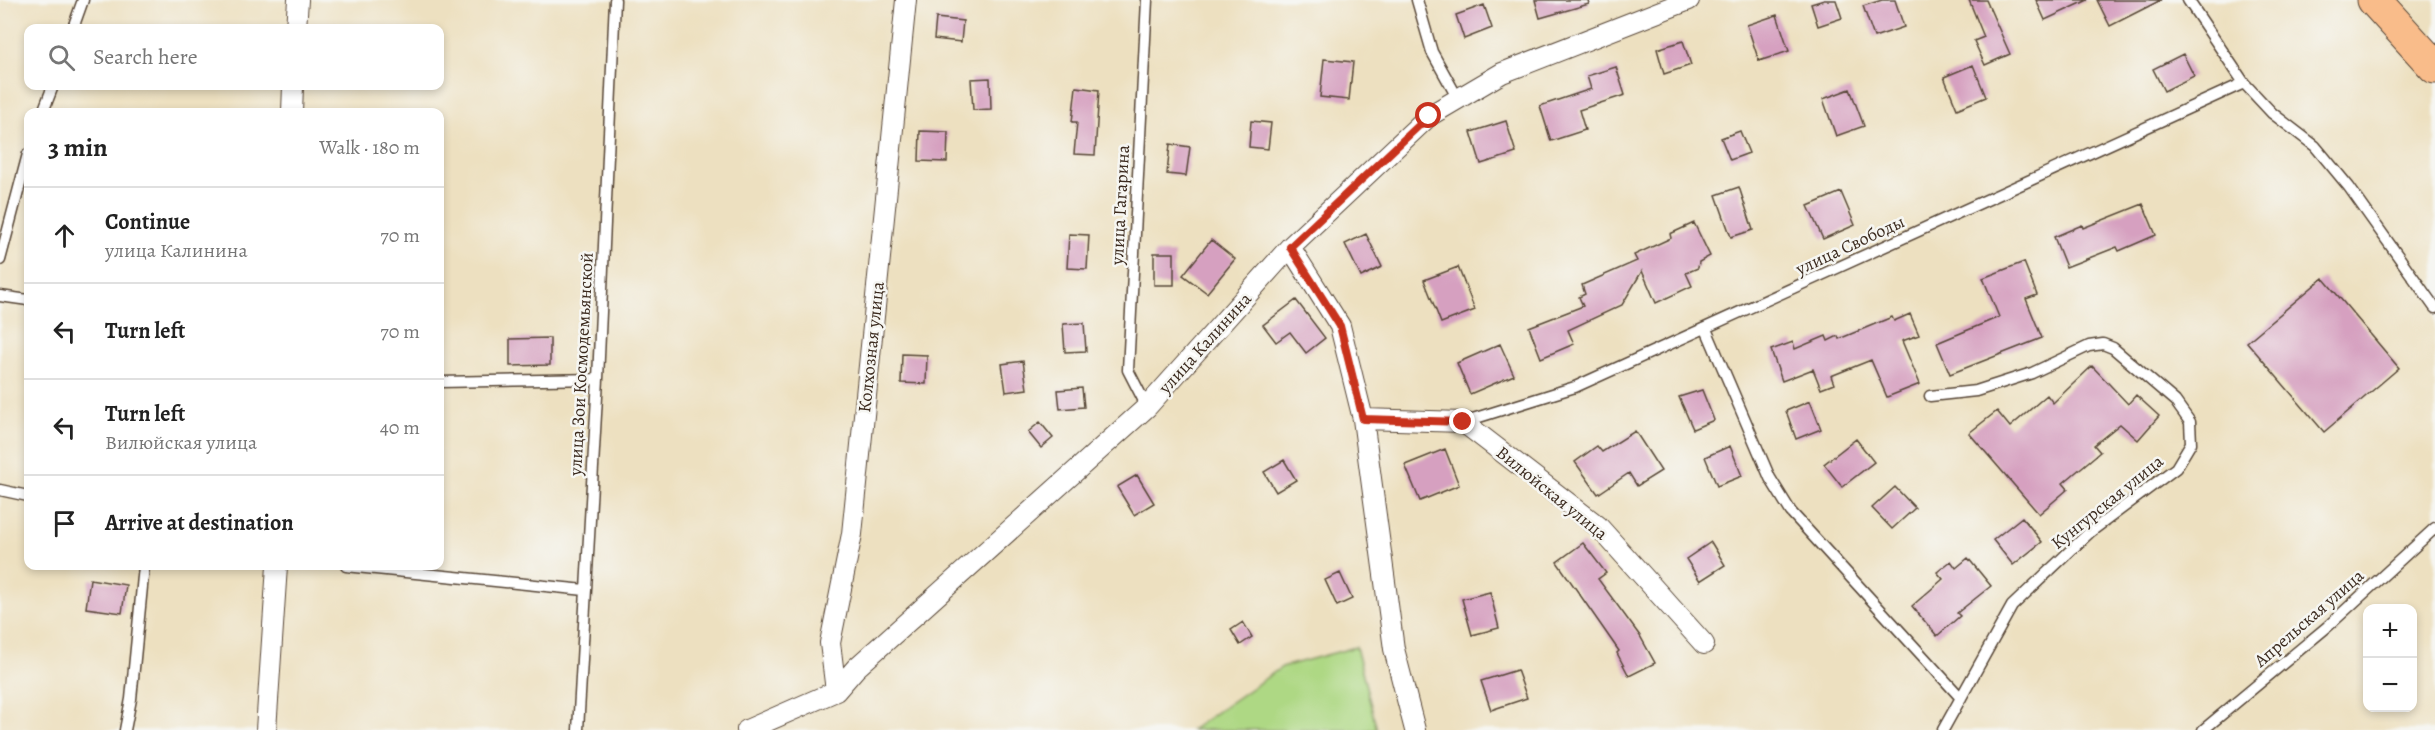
<!DOCTYPE html>
<meta charset="utf-8">
<style>
:root{--surface:#fff;--page:#f6f6f6;--text:#222;--muted:#767676;--line:#e0e0e0}
body{margin:0;font-family:Alegreya,serif;background:var(--page);color:var(--text)}
.controls{position:absolute;right:18px;bottom:18px;display:grid;overflow:hidden;border-radius:12px;box-shadow:0 3px 9px #0003}
.controls button{width:54px;height:54px;display:grid;place-items:center;padding:0;border:0;border-bottom:2px solid var(--line);background:var(--surface);color:var(--text);font:30px sans-serif}
.stop{position:absolute;width:18px;height:18px;margin:-14px;border:4px solid #c8321e;border-radius:50%;background:#fff}
.stop.end{background:#c8321e;border-color:#fff;box-shadow:0 2px 6px #0008}
.list{margin:0;padding:0;list-style:none}
h2{display:flex;justify-content:space-between;align-items:center;height:78px;margin:0;padding:0 24px;font-size:26px}
h2 small{font-size:20px;font-weight:400;color:var(--muted)}
.list li{display:grid;grid-template-columns:39px 1fr auto;gap:18px;align-items:center;box-sizing:border-box;height:96px;padding:0 24px;border-top:2px solid var(--line)}
.list b{display:block;font-size:22px;white-space:nowrap}
.list p{margin:0;font-size:20px;white-space:nowrap;color:var(--muted)}
.list em{font-size:20px;font-style:normal;color:var(--muted)}
.icon{flex:none;width:33px;height:33px;fill:none;stroke:currentColor;stroke-width:2;stroke-linecap:round;stroke-linejoin:round}
.map{position:relative;flex:none;width:2435px;height:730px;overflow:hidden}
.search{position:absolute;background:var(--surface);box-shadow:0 3px 9px #0003;left:24px;top:24px;width:420px;height:66px;display:flex;align-items:center;gap:15px;box-sizing:border-box;padding:0 21px;border-radius:12px;color:var(--muted);font-size:22px}
.panel{position:absolute;background:var(--surface);box-shadow:0 3px 9px #0003;left:24px;top:108px;width:420px;height:462px;border-radius:12px}
.map>svg:first-child{display:block}
</style>
<div class="map">
<svg width="2435" height="730" viewBox="0 0 2435 730">
<rect width="100%" height="100%" fill="#f6f6f2"/>
<filter id="ink" filterUnits="userSpaceOnUse"><feTurbulence type="fractalNoise" baseFrequency=".0167" numOctaves="2"/><feDisplacementMap in="SourceGraphic" scale="12" xChannelSelector="R" yChannelSelector="G"/><feConvolveMatrix kernelMatrix="1 2 1 2 8 2 1 2 1" color-interpolation-filters="sRGB"/></filter>
<filter id="wash" filterUnits="userSpaceOnUse"><feTurbulence type="fractalNoise" baseFrequency=".008" numOctaves="4" result="noise"/><feDisplacementMap in="SourceGraphic" scale="24" xChannelSelector="R" yChannelSelector="G"/><feGaussianBlur stdDeviation="1.35" result="paint"/><feColorMatrix in="noise" values="0 0 0 0 0 0 0 0 0 0 0 0 0 0 0 0 0 1.4 0 .05"/><feComposite in="paint" operator="in"/></filter>
<g filter="url(#wash)">
<rect width="100%" height="100%" fill="#ede0c0"/>
<!-- pitch -->
<path fill="#aed884" stroke="#748151" stroke-width="1.5" d="M1356 647 1377 730H1191L1282 667Z"/>
<g id="blocks">
<!-- building -->
<path fill="#d6a0c0" d="M1535 0H1588L1589 4 1540 18Z
M1824 0H1836L1842 18 1818 26 1811 4Z
M1882 0H1895L1904 27 1874 37 1863 6Z
M1969 0H1986L2010 54 1985 65 1974 41 1984 37Z
M2036 0H2088L2045 20Z
M2097 0H2161L2110 26Z
M1484 5 1492 28 1464 39 1456 15Z
M1777 15 1789 51 1759 61 1747 25Z
M936 18 963 21 961 42 934 39Z
M1683 41 1691 65 1664 74 1657 49Z
M2183 54 2194 76 2164 91 2153 69Z
M1324 59 1353 62 1349 100 1320 97Z
M1973 65 1986 97 1957 109 1944 77Z
M1616 67 1625 95 1579 110 1585 130 1551 141 1540 106 1591 89 1587 76Z
M990 78 991 109 973 110 971 79Z
M1076 87 1099 90 1095 155 1074 154 1077 122H1072Z
M1850 89 1864 126 1836 136 1823 99Z
M1251 121 1271 123 1268 149 1249 147Z
M1506 121 1516 153 1481 164 1471 132Z
M920 131 948 132 947 162 919 161Z
M1740 131 1749 153 1730 160 1721 138Z
M1170 144 1190 147 1186 176 1167 174Z
M1739 187 1753 230 1731 237 1716 195Z
M1841 192 1855 225 1823 239 1808 206Z
M2143 204 2156 235 2119 251 2117 247 2066 267 2054 237 2082 225 2083 228Z
M1694 223 1710 256 1699 262 1698 268 1686 273 1692 286 1656 303 1642 271 1622 305 1568 330 1574 344 1541 358 1529 327 1583 306 1579 297 1585 294 1582 285 1637 261 1634 255 1671 238 1670 234Z
M1069 234 1089 235 1087 269 1067 268Z
M1366 234 1382 267 1361 277 1345 244Z
M1211 240 1235 259 1207 293 1183 275Z
M1154 253H1174V285H1154Z
M2024 262 2037 295 2026 299 2042 338 1950 374 1937 343 1999 317 1983 278Z
M1458 267 1475 310 1441 323 1424 280Z
M2323 278 2399 368 2324 432 2247 342Z
M1296 300 1325 338 1306 353 1290 332 1276 342 1263 325Z
M1910 314 1919 335 1902 341 1920 384 1887 397 1871 360 1831 376 1834 384 1821 389 1813 369 1782 381 1771 350 1793 342 1795 349 1826 336 1828 341 1838 336 1839 339 1892 317 1894 321Z
M1084 323 1086 351 1065 352 1063 324Z
M550 338V365L510 366V339Z
M1500 344 1514 375 1470 394 1457 363Z
M902 354 927 355 926 384 901 383Z
M1023 361 1027 389 1006 392 1002 364Z
M2092 366 2128 404 2136 395 2159 416 2138 440 2120 424 2094 445 2100 452 2063 483 2068 489 2039 514 1969 433 1997 411 2010 427 2047 395 2053 403Z
M1082 388 1084 407 1060 409 1058 390Z
M1702 390 1714 420 1693 429 1679 397Z
M1810 401 1821 429 1796 439 1786 411Z
M1040 422 1053 438 1041 448 1028 432Z
M1635 431 1661 471 1637 486 1629 473 1598 494 1575 462 1597 446 1602 452Z
M1856 439 1874 462 1842 487 1824 464Z
M1730 446 1742 476 1717 486 1705 457Z
M1445 449 1459 485 1420 501 1405 465Z
M1284 460 1296 480 1276 492 1264 472Z
M1137 475 1154 503 1134 515 1117 487Z
M1895 487 1915 508 1892 529 1872 508Z
M2022 517 2042 542 2013 565 1993 540Z
M1711 542 1725 565 1700 581 1686 559Z
M1583 543 1606 573 1598 579 1640 636 1655 663 1629 676 1617 653 1619 651 1557 562Z
M1968 558 1991 586 1957 613 1960 616 1937 636 1912 606 1943 579 1937 572 1951 561 1956 568Z
M1340 573 1352 599 1337 606 1325 580Z
M90 579 126 585 122 613 86 608Z
M1490 592 1499 628 1472 635 1462 599Z
M1243 622 1252 637 1240 645 1231 630Z
M1517 670 1527 698 1491 710 1481 681Z"/>
</g>
</g>
<g filter="url(#ink)">
<use href="#blocks" fill-opacity="0" stroke="#564536" stroke-width="1.5"/>
<g fill="none" stroke-linecap="round" stroke-linejoin="round">
<!-- service casing -->
<g stroke="#564536" stroke-width="13">
<path id="service" d="M1147 0 1128 370 1147 407
M1417 0 1432 52 1457 97
M2188 0 2244 83 2272 113 2315 146 2349 187 2435 308
M73 28 83 0
M43 112 53 86
M0 260 28 154
M0 296 28 300
M1706 329 1770 478 1791 512 1961 698
M440 382 598 379
M1930 396 1976 391 2032 373 2089 346 2103 344 2113 348 2175 401 2190 422 2191 443 2176 468 2090 532 2012 606 1943 730
M1463 422 1575 387 2244 83
M0 490 28 496
M346 566 585 590
M125 730 131 699 144 566
M578 730 598 379 615 0
M2203 730 2327 627 2435 528"/>
</g>
<!-- minor casing -->
<g stroke="#564536" stroke-width="22">
<path id="minor" d="M296 28 298 0
M292 112 293 86
M1290 247 1340 326 1363 419 1394 649 1415 730
M1363 419 1463 422 1598 526 1704 644
M836 691 830 643 852 534 906 0
M266 730 277 566
M747 730 836 691 856 668 1147 407 1290 247 1429 116 1502 73 1689 0"/>
</g>
<!-- trunk casing -->
<g stroke="#564536" stroke-width="35">
<path id="trunk" d="M2374 0 2435 67"/>
</g>
<!-- service -->
<use href="#service" stroke="#fff" stroke-width="10"/>
<!-- minor -->
<use href="#minor" stroke="#fff" stroke-width="20"/>
<!-- trunk -->
<use href="#trunk" stroke="#f9bc8a" stroke-width="33"/>
</g>
</g>
<g fill="none" stroke-linecap="round" stroke-linejoin="round" filter="url(#ink)">
<!-- route -->
<path stroke="#c8321e" stroke-width="8" d="M1429 116 1290 247 1340 326 1363 419 1463 422"/>
</g>
<g text-anchor="middle" dominant-baseline="central" stroke-width="5" stroke-linejoin="round" paint-order="stroke">
<!-- street labels -->
<g font-size="18" fill="#3b2a1e" stroke="#f6f6f2">
<text transform="translate(1120 205) rotate(-87)">улица Гагарина</text>
<text transform="translate(1850 245) rotate(-25)">улица Свободы</text>
<text transform="translate(1205 343) rotate(-48)">улица Калинина</text>
<text transform="translate(871 347) rotate(-84)">Колхозная улица</text>
<text transform="translate(581 364) rotate(-87)">улица Зои Космодемьянской</text>
<text transform="translate(1552 493) rotate(39)">Вилюйская улица</text>
<text transform="translate(2107 502) rotate(-39)">Кунгурская улица</text>
<text transform="translate(2309 618) rotate(-41)">Апрельская улица</text>
</g>
</g>
</svg>
<div class="controls">
<button>+</button>
<button>−</button>
</div>
<div class="stop" style="left:1429px;top:116px"></div>
<div class="stop end" style="left:1463px;top:422px"></div>
<div class="search"><svg class="icon" aria-label="search" viewBox="0 0 24 24"><circle cx="10" cy="10" r="6"/><path d="M15 15l6 6"/></svg>Search here</div>
<section class="panel">
<h2>3 min<small>Walk · 180 m</small></h2>
<ul class="list">
<li><svg class="icon" aria-label="ahead" viewBox="0 0 24 24"><path d="M12 20V5M6 11l6-6 6 6"/></svg><div><b>Continue</b><p>улица Калинина</p></div><em>70 m</em></li>
<li><svg class="icon" aria-label="left" viewBox="0 0 24 24"><path d="M17 20v-9H6M10 6l-5 5 5 5"/></svg><div><b>Turn left</b></div><em>70 m</em></li>
<li><svg class="icon" aria-label="left" viewBox="0 0 24 24"><path d="M17 20v-9H6M10 6l-5 5 5 5"/></svg><div><b>Turn left</b><p>Вилюйская улица</p></div><em>40 m</em></li>
<li><svg class="icon" aria-label="arrive" viewBox="0 0 24 24"><path d="M6 21V4h12l-3 4 3 4H6"/></svg><div><b>Arrive at destination</b></div></li>
</ul>
</section>
</div>
